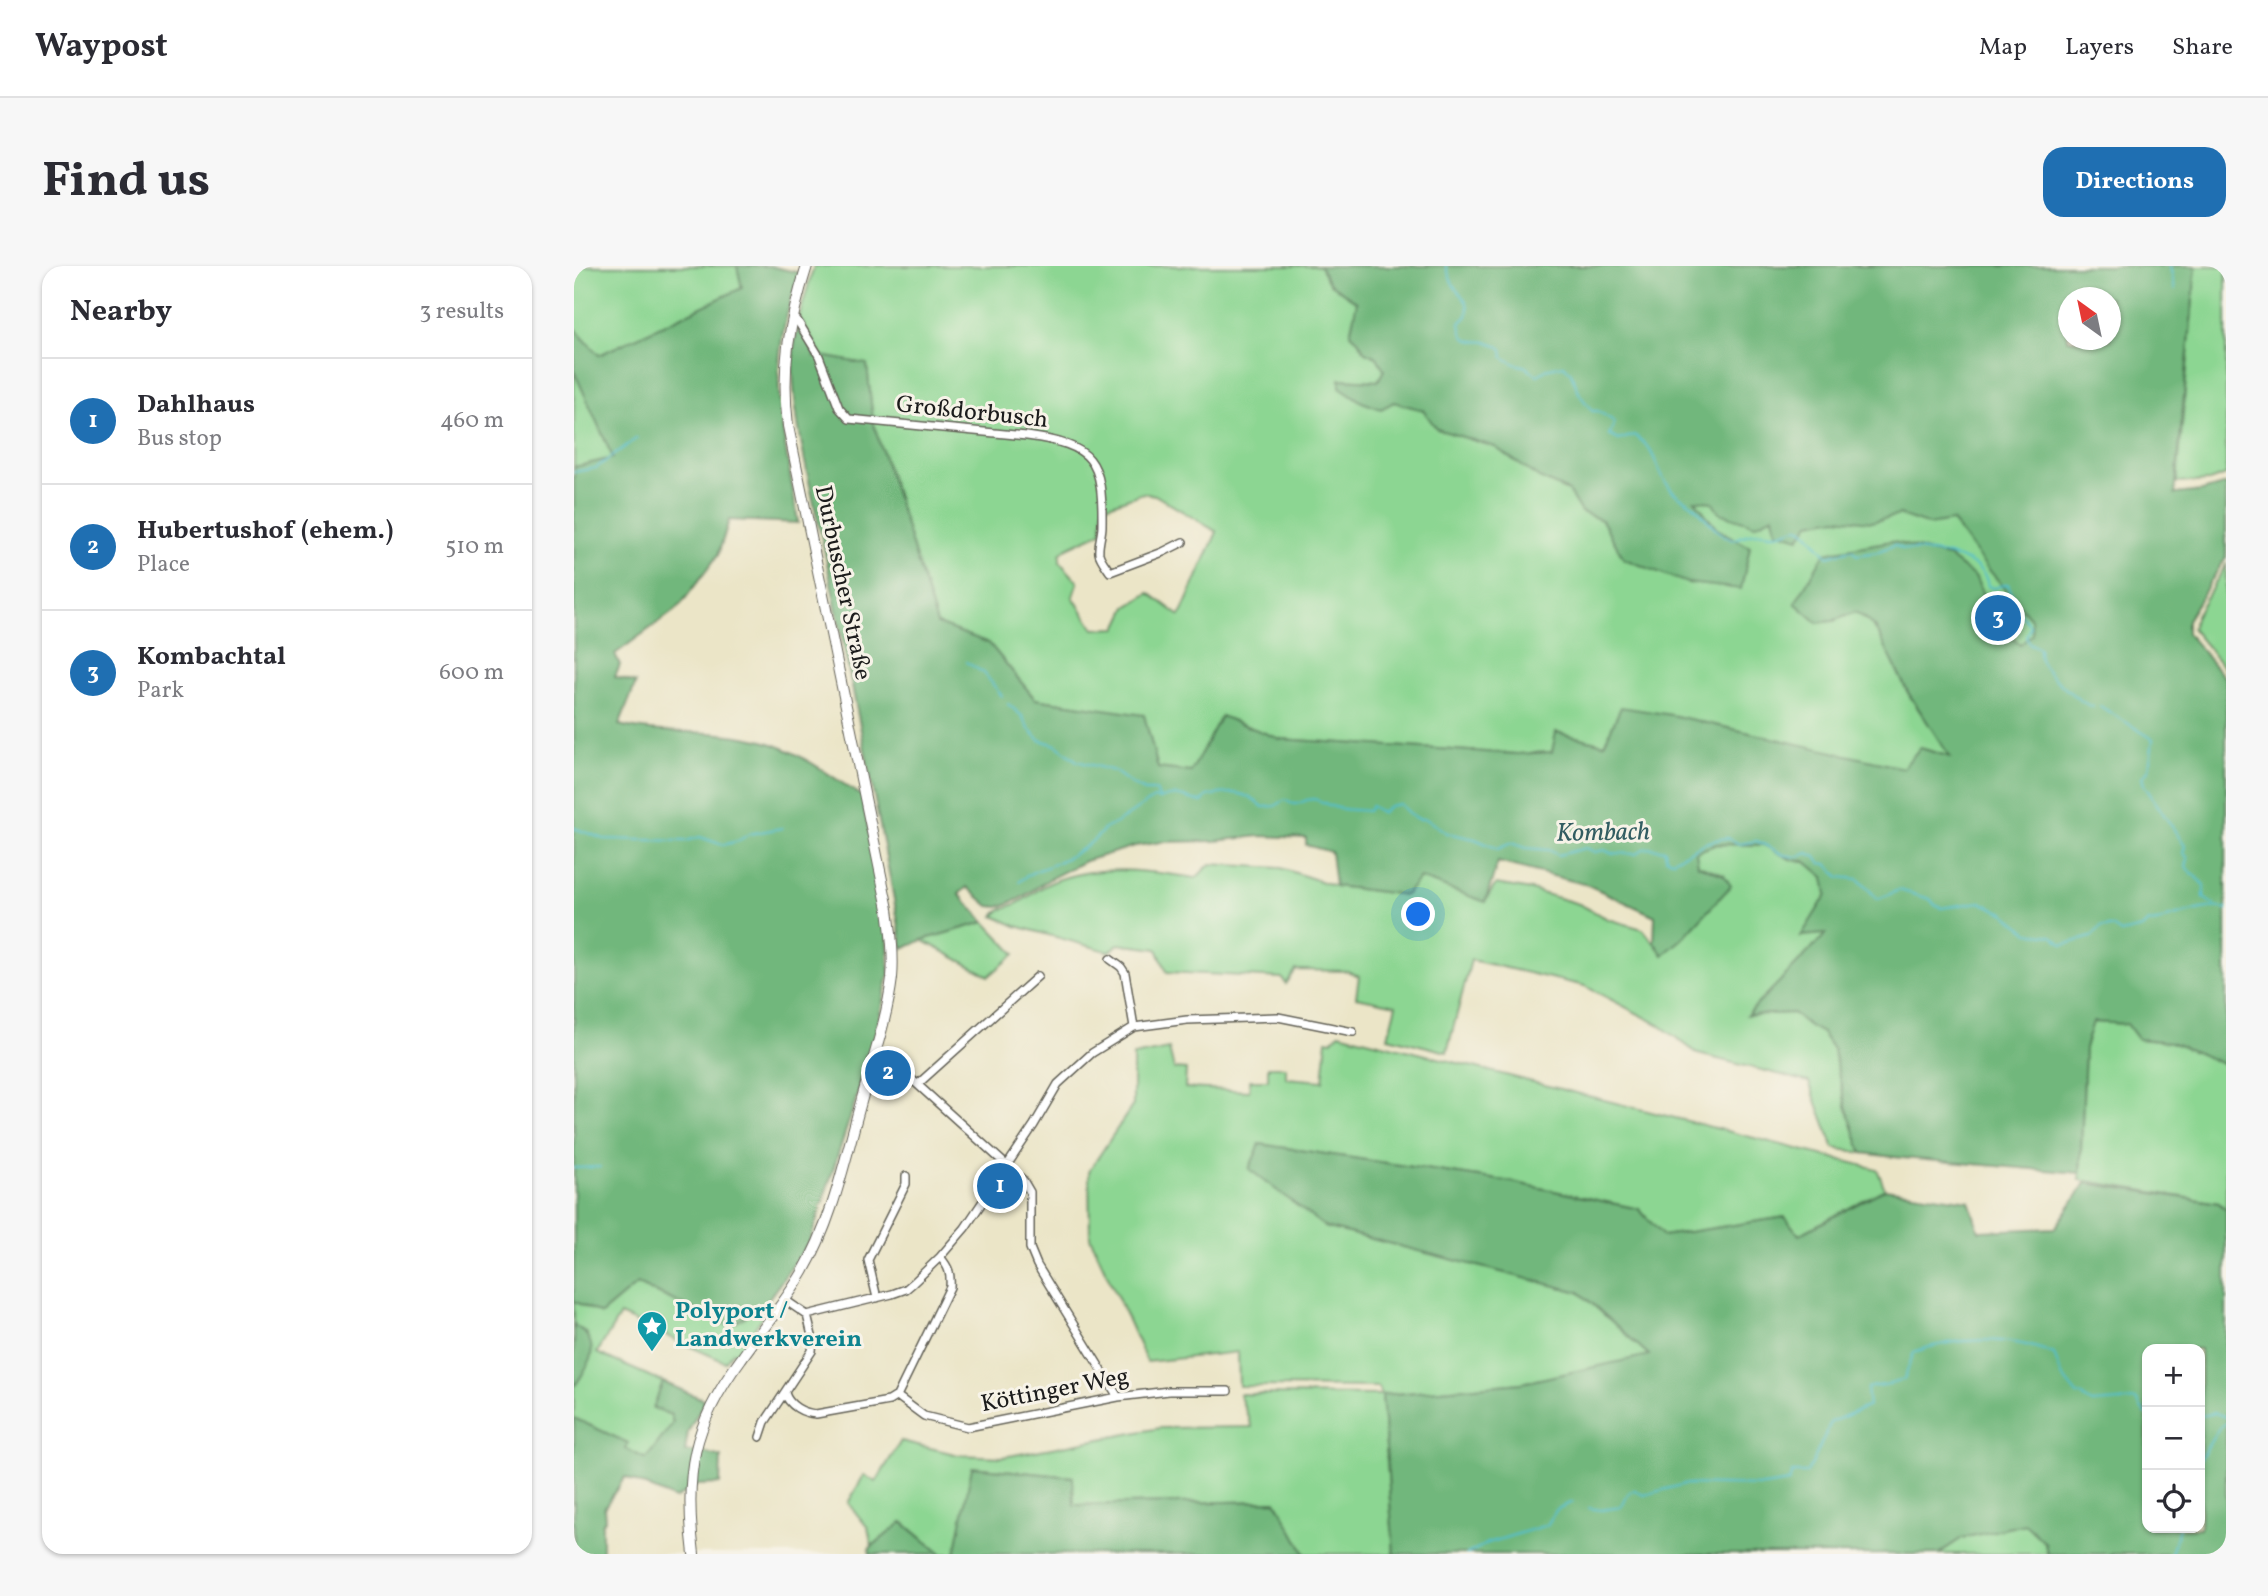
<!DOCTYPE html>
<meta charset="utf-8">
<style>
:root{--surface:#fff;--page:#f7f7f7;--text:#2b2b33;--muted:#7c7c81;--line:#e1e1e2;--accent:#1f6fb2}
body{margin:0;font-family:Vollkorn,serif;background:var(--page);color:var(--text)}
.controls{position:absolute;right:21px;bottom:21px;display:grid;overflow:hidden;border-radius:14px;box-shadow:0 2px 5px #0004}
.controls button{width:63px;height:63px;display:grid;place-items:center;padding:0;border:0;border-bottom:2px solid var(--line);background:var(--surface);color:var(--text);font:35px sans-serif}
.compass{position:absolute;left:1484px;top:21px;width:63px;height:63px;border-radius:50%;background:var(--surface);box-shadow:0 2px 5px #0004;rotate:327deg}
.you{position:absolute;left:845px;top:649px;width:24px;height:24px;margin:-18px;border:5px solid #fff;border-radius:50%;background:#1a73e8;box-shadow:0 0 0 10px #1a73e833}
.badge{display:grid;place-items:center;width:46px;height:46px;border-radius:50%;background:var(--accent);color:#fff;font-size:23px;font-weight:700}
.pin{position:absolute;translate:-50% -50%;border:4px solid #fff;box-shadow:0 2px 7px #0006}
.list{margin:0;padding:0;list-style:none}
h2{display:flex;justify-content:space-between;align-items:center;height:91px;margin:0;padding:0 28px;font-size:30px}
h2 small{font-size:23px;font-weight:400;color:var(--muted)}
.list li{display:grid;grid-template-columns:46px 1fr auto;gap:21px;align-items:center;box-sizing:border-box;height:126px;padding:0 28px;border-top:2px solid var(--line)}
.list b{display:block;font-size:26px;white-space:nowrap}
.list p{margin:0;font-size:23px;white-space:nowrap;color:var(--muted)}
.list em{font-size:23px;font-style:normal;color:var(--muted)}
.icon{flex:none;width:38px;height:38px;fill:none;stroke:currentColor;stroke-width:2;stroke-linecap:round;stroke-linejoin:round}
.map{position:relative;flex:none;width:1652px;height:1288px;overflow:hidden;border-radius:21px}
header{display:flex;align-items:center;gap:42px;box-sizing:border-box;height:98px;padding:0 35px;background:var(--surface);border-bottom:2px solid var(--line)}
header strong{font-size:33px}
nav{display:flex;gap:38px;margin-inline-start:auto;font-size:24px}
.intro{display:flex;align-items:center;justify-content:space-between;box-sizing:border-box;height:168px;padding:0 42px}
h1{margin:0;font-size:49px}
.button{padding:18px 32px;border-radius:21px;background:var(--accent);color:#fff;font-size:24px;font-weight:700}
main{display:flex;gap:42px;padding:0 42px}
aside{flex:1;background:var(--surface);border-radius:21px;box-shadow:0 2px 5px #0004}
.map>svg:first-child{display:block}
</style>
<header>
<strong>Waypost</strong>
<nav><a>Map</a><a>Layers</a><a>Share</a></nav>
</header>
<div class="intro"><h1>Find us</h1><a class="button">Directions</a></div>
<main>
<aside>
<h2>Nearby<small>3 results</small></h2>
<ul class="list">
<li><span class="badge">1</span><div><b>Dahlhaus</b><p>Bus stop</p></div><em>460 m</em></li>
<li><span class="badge">2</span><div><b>Hubertushof (ehem.)</b><p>Place</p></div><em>510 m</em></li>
<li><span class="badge">3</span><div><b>Kombachtal</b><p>Park</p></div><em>600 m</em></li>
</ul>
</aside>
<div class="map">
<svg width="1652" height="1288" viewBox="0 0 1652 1288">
<rect width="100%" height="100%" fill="#f7f3e8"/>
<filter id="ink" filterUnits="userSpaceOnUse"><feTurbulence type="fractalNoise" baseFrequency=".0143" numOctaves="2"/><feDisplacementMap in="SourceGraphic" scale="14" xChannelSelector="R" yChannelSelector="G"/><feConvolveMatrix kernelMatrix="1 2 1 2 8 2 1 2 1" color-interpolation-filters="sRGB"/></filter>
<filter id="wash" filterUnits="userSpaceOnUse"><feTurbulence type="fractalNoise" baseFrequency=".00686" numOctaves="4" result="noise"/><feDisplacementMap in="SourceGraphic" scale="28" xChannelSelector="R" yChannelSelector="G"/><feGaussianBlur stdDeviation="1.57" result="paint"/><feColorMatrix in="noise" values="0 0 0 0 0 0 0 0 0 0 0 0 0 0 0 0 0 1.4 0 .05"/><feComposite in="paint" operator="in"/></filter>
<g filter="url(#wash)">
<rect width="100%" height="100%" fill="#ebe5c7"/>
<!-- green -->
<path fill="#8cd692" stroke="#547957" stroke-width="2" fill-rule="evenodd" d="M0 0H163L168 22 25 90 0 62Z
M240 0H746L755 17 783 36 784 74 791 86 803 91 810 104 804 115 766 113V121L849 144 863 163 921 181 965 212 994 225 1007 246 1028 254 1050 293 1097 230 1361 234 1464 347 1460 638 1336 314 1259 355 1281 346C1311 363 1318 399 1334 427 1347 449 1364 470 1378 491L1346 482 1330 502 1030 478 983 466 978 486 943 488 706 473 647 450 617 507 584 502 570 450 461 433 415 377 363 358 299 156 293 99 248 90 225 51ZM569 227 581 229 643 266 606 350 575 327 553 341 543 362 520 363 499 331 504 316 486 296V288L493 282 528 266 529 241Z
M1622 0H1652V209L1635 215 1603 217Z
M1 104 39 192 0 201V105Z
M1652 299V404L1618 363 1622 349Z
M1143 578 1190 579 1218 594 1231 595 1250 611 1253 628 1228 670 1253 667 1199 724 1193 727 1174 749 1219 747 1248 767 1259 783 1272 840 1288 887 1260 882 1235 816 1124 788 1084 758 1011 720 897 694 873 786 814 771 822 739 782 731 785 710 773 705 722 704 712 718 708 712 593 706 583 683 544 678 536 686 442 660 420 650C426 642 435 641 444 637 455 631 465 622 476 617 522 597 574 605 622 612L636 598 707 602 761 620 831 629 846 612 911 635 922 618 957 624 1005 638 1034 653 1069 663 1089 688 1150 608 1124 599 1121 586Z
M411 656 441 688 415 710 348 674Z
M1518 756 1553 758 1564 773 1597 776 1652 799V944L1645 937 1506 914 1511 782Z
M765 767 1303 903 1311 923 1225 969 1211 951 1088 970 1065 943 938 916 686 878 751 961 1005 1026 1076 1090 948 1117 808 1129 820 1288H731L701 1235 499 1239V1211L399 1201 381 1288H367L329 1256 298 1280 294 1262 274 1237 290 1209 302 1216 327 1175 385 1189 429 1191 586 1162 678 1161 665 1128 807 1129 804 1121 665 1120 664 1086 573 1096 516 971 515 905 559 839V790L595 783 600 803 612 804 611 822 675 825 676 814H694V801H712V812L749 815 753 774 758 775Z
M63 1018 156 1060 191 1038 196 1040 163 1088 159 1086 151 1096 46 1049 23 1087 89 1116 80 1142 97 1149 99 1157 72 1193 52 1183 54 1177 0 1152V1121L15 1096 13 1067 0 1059V1035L27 1048Z
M1451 1258 1471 1277 1473 1288H1364L1388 1272Z"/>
<!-- forest -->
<path fill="#71b77c" stroke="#466a4c" stroke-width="2" fill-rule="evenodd" d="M163 0H196L226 7C215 37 206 70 205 102 203 154 217 206 224 257L155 254 144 289 104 342 41 388 46 399 41 411 62 417 45 459C91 470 143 462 189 475 226 485 256 510 288 530L314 666 315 708 298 784 236 975 191 1038 156 1060 63 1018 27 1048 0 1035V201L39 192 0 105V62L25 89 168 22Z
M746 0H1622L1601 228 1628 225 1652 218V291L1613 354V367L1652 413V799L1597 776 1564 773 1553 758 1519 756 1511 782 1506 907 1328 892 1288 887 1272 840 1259 783 1248 767 1235 760 1219 747 1173 749 1252 668 1227 670 1253 628 1250 611 1231 595 1218 594 1190 579 1143 578 1122 586 1124 599 1150 609 1157 620 1108 673 1089 689 1080 676 1081 650 1014 619 924 596 911 636 846 612 831 629 761 620 757 586 732 579V572L686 570 641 575 588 576 561 580 511 595 477 612 445 633 425 641 415 640 393 621 385 628 411 656 348 674 329 683C306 552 278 422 252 292 241 237 206 114 224 63L234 75 241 91 248 90 293 98 299 156 363 358 415 377 461 433 570 449 584 502 617 506 647 450 706 473 943 488 978 486 982 466 1030 478 1047 441 1098 449 1329 502 1346 482 1376 491 1335 428 1302 362 1291 352 1281 346 1259 355 1244 357 1221 337 1251 287 1317 275 1375 291 1402 312 1419 353 1446 379 1458 368 1457 353 1409 297 1378 255 1355 259 1326 249 1297 256 1263 252 1236 257 1225 272 1202 265 1199 250 1181 259 1145 247 1138 236 1121 234 1143 263 1176 281 1167 323 1113 317 1050 293 1028 254 1007 246 994 225 965 212 921 181 863 163 849 144 820 136 807 143 788 136 766 121V113L804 115 810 104 803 91 791 86 784 74 776 68 783 36 755 17ZM1494 32H1536V74H1494Z
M686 878 938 916 1065 943 1089 970 1211 951 1225 969 1311 923 1395 935 1405 965 1481 962 1512 917 1645 937 1652 944V1288H1473L1471 1277 1451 1258 1388 1272 1364 1288H820L808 1129 948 1117 1075 1089 1005 1026 751 961 675 903ZM1573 1083H1626V1262H1573Z
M0 1059C30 1077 16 1098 0 1121Z
M89 1116 131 1134 114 1166 111 1186H129L147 1191 146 1218 123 1219 101 1233 51 1211 30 1242 31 1254 28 1258V1288H0V1152L54 1177 52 1183 72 1193 99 1157 97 1149 79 1142Z
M398 1201 499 1211 500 1239 702 1235 731 1288H381Z
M328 1256 367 1288H296L295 1283Z"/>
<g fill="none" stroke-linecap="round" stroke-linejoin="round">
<!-- stream -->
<path stroke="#52becc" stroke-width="2" d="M872 0C874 7 877 16 882 23 890 34 896 34 893 50L886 57C889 82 900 72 917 77 920 77 925 81 928 83L929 91 941 98 953 101 955 104 964 109 975 102 990 99 997 107 1006 129 1018 145H1024L1041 156 1035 169 1045 174 1060 169C1082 183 1080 199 1093 218 1102 232 1112 232 1122 242 1136 255 1140 267 1159 274 1166 270 1178 267 1185 267 1193 266 1197 270 1207 267 1213 266 1221 260 1228 262 1233 264 1247 284 1254 290L1278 284 1283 289 1304 286 1320 279 1329 283C1354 286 1410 287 1414 320L1420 322 1434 318 1446 347 1456 360 1452 371 1455 377 1465 382C1465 386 1465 390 1466 393 1470 406 1506 437 1519 441
M1596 0 1601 24
M0 206 22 202 63 172
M392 396 410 407 428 430
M434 438 448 450 455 463 466 474 482 479 503 495 540 505 559 519 571 525H582L586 533C602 525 612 533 628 536L633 530C658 526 668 523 689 541L701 540 711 534C725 543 725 534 738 533 746 533 752 539 760 541 770 545 783 543 794 545L797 540 808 547 815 540 826 538 836 549 844 553H852L873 567 901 573 924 583 937 577 952 582 975 584 984 589 1012 582 1021 586 1030 584 1037 587 1062 588 1069 583 1077 582 1091 584 1092 592 1099 594 1131 577 1146 573 1154 572 1165 578 1183 575 1210 589 1224 591 1234 587 1242 591 1246 597 1253 598 1265 611 1284 613 1304 633 1325 624 1356 633 1361 639 1367 642 1406 636 1430 647 1455 667 1478 670 1489 679 1517 671 1527 661H1538L1547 667 1568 662 1574 656C1583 658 1588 654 1596 651 1613 647 1635 638 1652 643
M1526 440 1579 473 1575 503 1568 511 1570 519 1611 580 1609 587 1614 592 1612 601 1630 619V632L1640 639
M0 562 30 573 112 575 126 571 149 579 164 575 175 568 208 562
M445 616C460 602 468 605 484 596 500 589 520 577 530 563 540 561 568 539 580 532L585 533
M0 902 26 901
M1626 1150 1641 1147 1652 1151
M1626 1193 1645 1162 1652 1157
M1014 1242 1027 1244 1047 1241 1054 1228 1060 1224 1070 1229 1111 1218 1190 1220 1215 1216 1218 1207H1232L1238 1198 1257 1156 1295 1140 1293 1122C1307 1118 1318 1120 1330 1113L1340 1086C1383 1070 1438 1070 1480 1088L1488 1110 1503 1129H1509L1510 1132 1518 1137 1562 1134 1571 1148H1573
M893 1288 914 1277 973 1259 983 1243 999 1236
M1597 1288 1605 1262"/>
</g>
</g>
<g filter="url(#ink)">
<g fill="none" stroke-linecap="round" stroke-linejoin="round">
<!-- street casing -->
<g stroke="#646258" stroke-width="10">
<path id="street" d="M218 52 223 54 245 90 265 142 275 153 453 170C520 179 529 194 528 260 528 268 524 279 525 287 526 293 533 301 536 306L589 286 609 276
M536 693 547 701 551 707 560 761
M302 781 449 914 456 926V982L463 999 544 1131
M344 818 464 710
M303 1032 294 994 332 918V910
M211 1034 233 1049 318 1028 332 1023 339 1017 366 991 391 962 460 859 484 818 518 787 560 761 613 754 704 751 779 766
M211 1127C215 1140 229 1147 242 1148L315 1135 323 1130 376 1021C377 1008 375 1001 366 991
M323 1130 350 1150 394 1161 544 1131 595 1125H654
M186 1171 191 1156 238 1085 239 1074 233 1049"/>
</g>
<!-- secondary casing -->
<g stroke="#646258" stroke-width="12">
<path id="secondary" d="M120 1288C110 1208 118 1159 167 1093 187 1064 211 1037 229 1006 259 954 271 893 287 836 298 795 313 754 318 712 320 689 317 666 314 643L214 160C207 102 215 56 233 0"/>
</g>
<!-- street -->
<use href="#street" stroke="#fff" stroke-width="7"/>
<!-- secondary -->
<use href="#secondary" stroke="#fff" stroke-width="10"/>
</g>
</g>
<!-- icons -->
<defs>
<g id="sight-pin" transform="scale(1.575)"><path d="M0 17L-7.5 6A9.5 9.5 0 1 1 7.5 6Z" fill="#0f9aa8" stroke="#f7f3e8"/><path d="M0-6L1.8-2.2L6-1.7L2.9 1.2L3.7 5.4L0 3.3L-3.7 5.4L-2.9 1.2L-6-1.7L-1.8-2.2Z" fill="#fff"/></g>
</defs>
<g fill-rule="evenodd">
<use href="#sight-pin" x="78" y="1060"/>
</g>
<g text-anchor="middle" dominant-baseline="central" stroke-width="6" stroke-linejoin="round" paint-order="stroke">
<!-- street labels -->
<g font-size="24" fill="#1c1c1c" stroke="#f7f3e8">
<text transform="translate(398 147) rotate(6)">Großdorbusch</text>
<text transform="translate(268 317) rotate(78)">Durbuscher Straße</text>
<text transform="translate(481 1125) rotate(-11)">Köttinger Weg</text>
</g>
<!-- culture labels -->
<g font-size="24" font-weight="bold" fill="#0d838f" stroke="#f7f3e8" text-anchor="start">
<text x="101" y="1046">Polyport /<tspan x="101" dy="28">Landwerkverein</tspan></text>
</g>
<!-- water labels -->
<g font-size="26" font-style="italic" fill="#325d62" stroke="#f7f3e8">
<text transform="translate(1029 567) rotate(-1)">Kombach</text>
</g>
</g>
</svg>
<div class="controls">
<button>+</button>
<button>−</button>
<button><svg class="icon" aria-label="locate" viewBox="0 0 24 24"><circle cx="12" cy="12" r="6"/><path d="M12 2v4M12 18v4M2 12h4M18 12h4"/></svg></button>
</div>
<svg class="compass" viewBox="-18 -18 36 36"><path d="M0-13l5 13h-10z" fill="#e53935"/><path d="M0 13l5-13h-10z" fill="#7c7c81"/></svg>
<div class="you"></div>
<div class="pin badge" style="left:426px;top:920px">1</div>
<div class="pin badge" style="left:314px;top:807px">2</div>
<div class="pin badge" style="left:1424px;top:352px">3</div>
</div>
</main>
